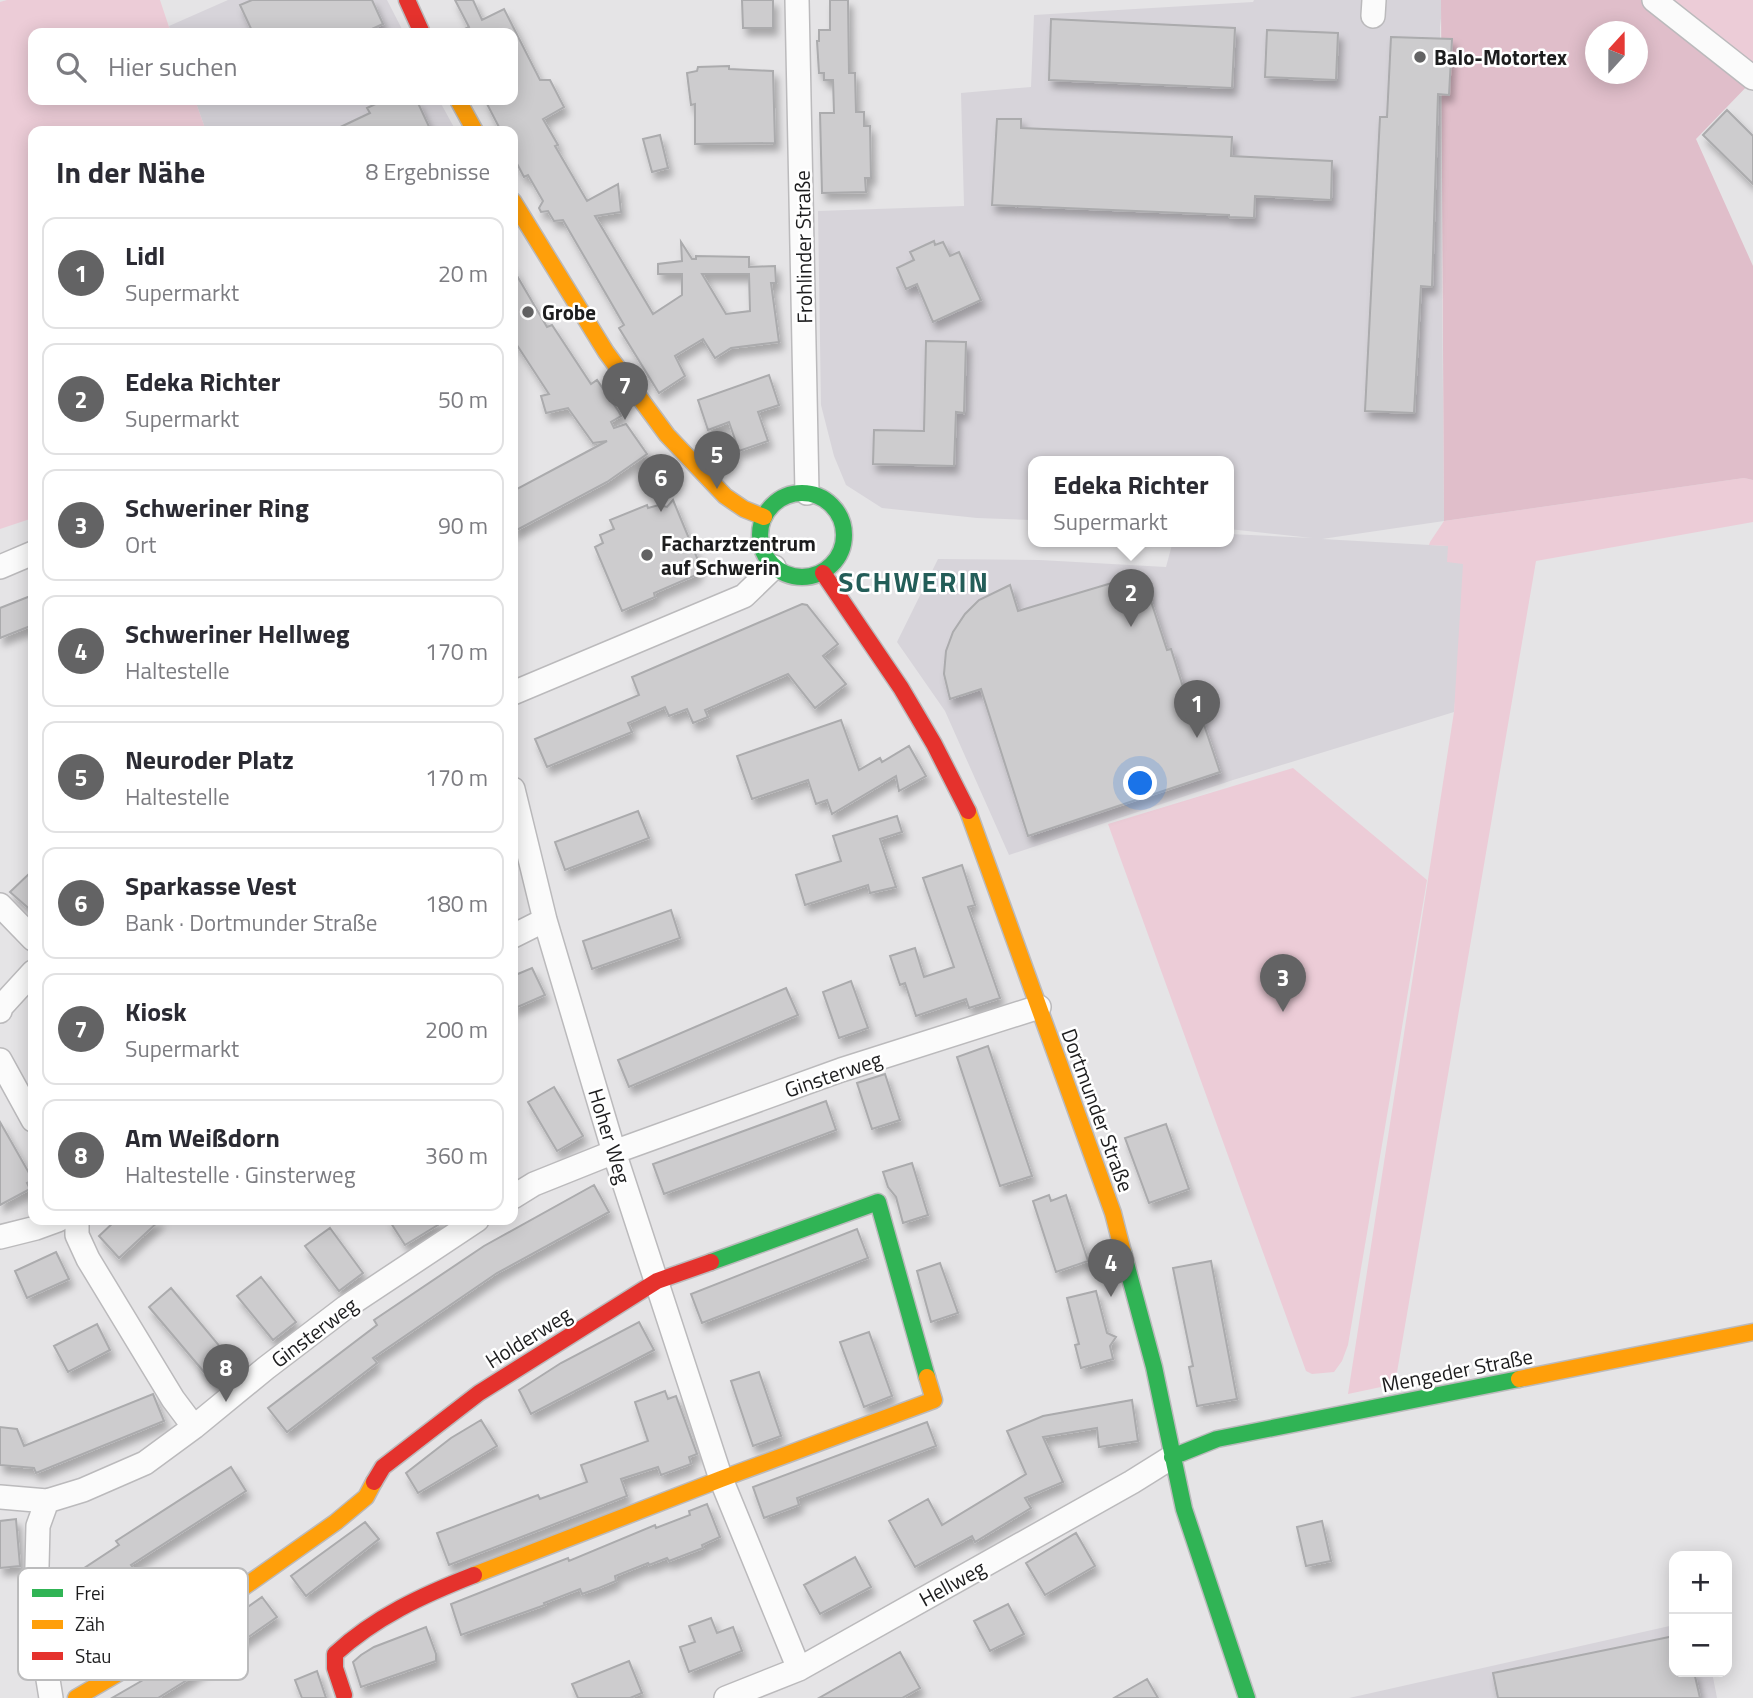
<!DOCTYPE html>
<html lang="de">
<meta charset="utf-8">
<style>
:root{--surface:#fff;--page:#f7f7f7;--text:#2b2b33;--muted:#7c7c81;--line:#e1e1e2;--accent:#636364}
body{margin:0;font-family:"Titillium Web",sans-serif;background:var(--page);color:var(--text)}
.controls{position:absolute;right:21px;bottom:21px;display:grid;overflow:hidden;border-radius:14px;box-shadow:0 4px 18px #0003}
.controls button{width:63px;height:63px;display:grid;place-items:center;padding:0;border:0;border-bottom:2px solid var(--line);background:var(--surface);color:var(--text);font:35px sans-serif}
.compass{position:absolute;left:1585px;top:21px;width:63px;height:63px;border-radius:50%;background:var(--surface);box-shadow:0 4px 18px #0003;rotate:21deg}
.you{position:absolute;left:1141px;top:784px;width:24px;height:24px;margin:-18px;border:5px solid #fff;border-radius:50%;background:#1a73e8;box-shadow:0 0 0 10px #1a73e833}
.badge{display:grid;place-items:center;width:46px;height:46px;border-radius:50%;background:var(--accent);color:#fff;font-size:23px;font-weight:700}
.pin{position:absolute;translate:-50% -58px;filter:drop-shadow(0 2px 4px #0008)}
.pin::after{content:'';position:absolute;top:37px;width:24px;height:21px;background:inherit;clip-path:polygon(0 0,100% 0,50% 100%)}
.popup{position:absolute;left:1028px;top:456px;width:206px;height:91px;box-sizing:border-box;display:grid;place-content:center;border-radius:14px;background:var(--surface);filter:drop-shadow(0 2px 5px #0005);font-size:23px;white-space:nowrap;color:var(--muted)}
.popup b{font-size:26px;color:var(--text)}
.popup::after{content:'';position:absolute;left:50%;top:100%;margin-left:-14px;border:14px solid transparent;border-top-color:var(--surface)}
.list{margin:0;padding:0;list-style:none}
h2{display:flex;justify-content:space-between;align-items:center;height:91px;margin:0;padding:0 28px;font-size:30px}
h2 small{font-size:23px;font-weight:400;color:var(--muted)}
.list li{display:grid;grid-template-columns:46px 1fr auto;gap:21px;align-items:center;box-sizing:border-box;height:112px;margin:0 14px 14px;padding:0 14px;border:2px solid var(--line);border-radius:14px}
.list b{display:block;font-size:26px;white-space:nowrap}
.list p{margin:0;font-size:23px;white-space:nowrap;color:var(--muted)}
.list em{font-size:23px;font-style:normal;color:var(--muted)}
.icon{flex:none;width:38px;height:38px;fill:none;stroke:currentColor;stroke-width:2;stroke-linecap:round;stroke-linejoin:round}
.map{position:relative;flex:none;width:1753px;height:1698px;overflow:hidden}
.search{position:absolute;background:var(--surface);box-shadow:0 4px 18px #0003;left:28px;top:28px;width:490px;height:77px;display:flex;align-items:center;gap:18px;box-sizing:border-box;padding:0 24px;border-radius:14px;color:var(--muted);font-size:26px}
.panel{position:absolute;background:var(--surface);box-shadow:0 4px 18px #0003;left:28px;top:126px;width:490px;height:1099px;border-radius:14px}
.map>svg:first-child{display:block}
</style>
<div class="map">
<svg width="1753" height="1698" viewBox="0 0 1753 1698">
<defs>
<filter id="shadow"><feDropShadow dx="4" dy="7" stdDeviation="3.5" flood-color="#0004"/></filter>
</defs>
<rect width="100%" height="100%" fill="#e5e4e6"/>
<!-- built -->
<path fill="#d7d4da" d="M228 0H387L404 33H171L169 26Z
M1254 0H1443L1440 27 1444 521 1322 539 1448 546 1468 565 1454 712 1233 780 1009 855 945 711 897 642 938 559 1040 560 1166 567 1173 541H1229V534L1312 538 1229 529V461H1033V520L977 518 882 508 846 485 834 456 821 405 818 211 964 206 961 93 1031 87 1034 15 1253 2Z
M195 100H439L456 131H206Z
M1674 1625V1672H1712L1717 1698H1349Z"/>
<!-- green -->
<path fill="#ecccd7" d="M7 0H160L171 33H33V100H195L206 131H33V518L0 529V2Z
M1667 0H1753V78Z
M1744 478 1753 480V522L1536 561 1395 1384 1348 1394 1454 712 1463 564 1447 562 1448 546 1429 545 1430 542 1444 521Z
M1293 768 1427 880 1348 1345 1342 1361 1334 1372 1312 1374 1306 1371 1108 824Z"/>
<!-- forest -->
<path fill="#e0beca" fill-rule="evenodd" d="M1441 0H1667L1753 80 1696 139 1753 266V480L1744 478 1444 521ZM1596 32H1638V74H1596Z"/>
<!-- building -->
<path fill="#cdccce" stroke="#ababad" stroke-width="2" fill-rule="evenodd" filter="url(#shadow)" d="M252 0H372L383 24 363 33H253L240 5Z
M455 0H473L482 20 504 9 540 80H550L564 107 543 119 558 145 555 146 587 201 618 184 621 212 595 216 653 314 682 295V274H658V264L682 261 681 242 692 259H696V256L749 257V267L775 266 776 283H771L779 342 731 348 715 358 703 339 675 356 685 376 659 393 619 328 624 325 563 220 554 221 548 211 541 212 539 208 543 201 528 175 524 177 513 156V131H501L485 100H513V33H456L469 27ZM702 274H749L750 311 726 314Z
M742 0H773V28H743Z
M830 0H848L849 73H855L856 112H864V126H870L871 178H865L866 192 822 193 820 113H834L833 80H824V73H819L817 41H819V30H830Z
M1051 19 1235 28 1232 88 1049 80Z
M1267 30 1338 33 1336 80 1265 77Z
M1391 37 1452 39 1449 95 1438 94 1432 287 1421 286 1414 413 1365 411 1380 117H1387Z
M729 66V69L773 71 775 143 695 144V104L691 105 687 73 697 71 698 67Z
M384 100H409L418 103 431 131H332L370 113 367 108Z
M1727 110 1753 136V184L1703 135Z
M997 119H1021V128L1232 137 1231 156 1332 161 1331 200 1255 196 1254 218 1229 217V215L992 205Z
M660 135 668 168 652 172 643 139Z
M934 241 935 245 943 242 950 256 959 252 981 300 933 322 917 284 906 289 897 268 914 260 910 252Z
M513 269 547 327 552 325 591 384 597 380 619 412 621 416 611 422 614 428 626 424 647 454 607 482 513 532V491L607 441 593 443 568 408 546 413 541 396 549 394 513 339Z
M926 341 966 342 964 413 956 412 954 466 873 464 874 430 924 431Z
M769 375 779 405 758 412 768 441 739 451 729 422 708 430 698 400Z
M673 500 700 565 696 575 654 593 655 597 622 611 595 547 603 543 600 535 614 529 610 520 647 505 648 508 659 505 667 507Z
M1142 574 1167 650 1171 649 1193 719 1201 716 1220 772 1028 836 981 689 950 699 944 674 946 651 953 632 965 614 979 600 1010 585 1018 611Z
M33 595V625L0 638V608Z
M802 604 807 605 838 644 823 656 846 684 815 708 788 674 705 710 708 717 693 723 687 709 669 716 665 707 628 723 632 732 547 767 535 739 639 695 632 677Z
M841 720 859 770 880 758 882 762 909 746 926 776 899 791 896 776 832 814 827 800 816 804 808 780 752 799 737 756Z
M638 811 649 838 565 870 555 842Z
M897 816 902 832 880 839 896 887 870 893 868 885 805 905 796 875 841 861 833 836Z
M962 865 975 905 968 907 1000 998 969 1008 966 999 916 1016 905 983 900 985 890 956 915 948 924 977 954 967 923 878Z
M33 870V912L10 892Z
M671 910 680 938 592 969 583 941Z
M532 968 545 995 513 1009V976Z
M851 981 868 1028 839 1038 823 992Z
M786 988 798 1015 629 1087 618 1060Z
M988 1046 1032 1176 1000 1186 957 1057Z
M885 1074 900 1120 872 1129 857 1083Z
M554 1087 583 1136 557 1151 528 1102Z
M826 1101 836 1130 664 1194 653 1164Z
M0 1122 33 1180 27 1183 30 1189 0 1205Z
M1166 1124 1189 1189 1149 1203 1125 1138Z
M912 1163 928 1215 903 1223 896 1197 888 1187 883 1172Z
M594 1185 609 1212 497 1273 373 1358 377 1363 287 1432 268 1408 377 1325 374 1320 484 1246Z
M1049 1195 1051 1201 1066 1195 1088 1261 1056 1272 1033 1201Z
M116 1220H160L119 1258 99 1236Z
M389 1220H446L405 1245Z
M330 1228 363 1273 339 1291 305 1246Z
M857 1229 868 1258 702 1323 691 1294Z
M56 1252 69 1279 27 1298 15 1271Z
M1211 1261 1237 1399 1197 1406 1189 1367 1193 1366 1173 1268Z
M940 1263 958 1313 931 1322 917 1271Z
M261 1277 296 1322 273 1340 237 1296Z
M171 1288 237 1367 215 1385 149 1307Z
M1096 1291 1107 1333 1116 1337 1110 1346 1113 1359 1081 1368 1075 1345 1079 1344 1067 1298Z
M639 1322 654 1350 531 1414 519 1390 561 1363Z
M97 1324 110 1350 68 1372 54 1346Z
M869 1332 892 1396 864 1407 840 1342Z
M759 1372 781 1436 753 1446 731 1381Z
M665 1391 668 1399 676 1396 697 1454 689 1457 691 1464 661 1475 658 1467 621 1479 627 1496 449 1565 437 1533 538 1495 540 1499 587 1482 581 1465 648 1441 635 1402Z
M153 1394 164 1421 36 1473 34 1468 0 1465V1427L17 1429 24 1446Z
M1132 1400 1138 1441 1099 1447 1097 1428 1043 1437 1063 1482 1025 1498 1031 1508 975 1542 972 1536 915 1567 889 1521 928 1499 942 1525 1026 1474 1007 1431 1043 1416Z
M481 1420 497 1446 418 1493 406 1473 451 1438Z
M927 1422 936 1446 797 1498 799 1505 764 1518 753 1487Z
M231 1467 246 1491 131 1565 135 1570 91 1599 102 1642 73 1650 57 1586 119 1545 116 1541Z
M707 1504 720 1537 702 1545 703 1548 669 1561 667 1558 649 1565 648 1563 615 1576 616 1581 599 1588 582 1594 580 1589 544 1603 545 1605 461 1635 451 1604 568 1558 569 1561 655 1525 656 1528 690 1515 689 1511Z
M16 1519 20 1566 0 1568V1521Z
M1322 1521 1331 1561 1306 1566 1297 1527Z
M365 1522 379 1539 306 1596 291 1576Z
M1076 1533 1095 1566 1045 1595 1026 1563Z
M855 1557 871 1587 820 1614 804 1585Z
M262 1597 277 1617 187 1680 158 1698H112L150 1676Z
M1008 1604 1024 1634 990 1651 974 1621Z
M711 1618 717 1633 733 1627 742 1651 689 1672 680 1647 695 1642 689 1626Z
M426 1627 436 1654V1661L361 1687 353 1662 361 1655 374 1647Z
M1674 1636V1672H1694L1700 1698H1498L1493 1673Z
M900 1652 920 1688 902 1698H819Z
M629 1661 642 1693 630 1698H578L572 1684Z
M317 1671 326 1698H302L295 1680Z
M1147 1679 1158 1698H1114Z"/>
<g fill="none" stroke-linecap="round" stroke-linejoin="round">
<!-- street casing -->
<g stroke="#bbbabc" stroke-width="26">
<path id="street" d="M797 0 807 493
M1654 0 1753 78
M1373 16 1374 0
M0 567 33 553
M513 693 744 596 774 567
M513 789 545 920 614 1152 721 1479 799 1669
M0 905 33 939
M513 936 545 920
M0 1011 1 1007 33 972
M0 1060 33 1120
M513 1197 534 1184 614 1152 841 1070 1039 1007
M77 1220V1235L88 1259 173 1399 194 1427
M0 1237 36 1228 58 1220
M0 1497 47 1501 83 1490 145 1463 194 1427 266 1368 346 1307 477 1220
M47 1501 38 1526 36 1606 51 1698
M726 1698 799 1669 1132 1482 1172 1457"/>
</g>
<!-- fast casing -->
<g stroke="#bbbabc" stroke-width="19">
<path id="fast" d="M760 535a42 42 0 1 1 84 0a42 42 0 1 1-84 0Z
M1123 1252 1154 1367 1184 1509 1247 1698
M711 1262 878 1202 927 1377
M1172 1457 1217 1439 1519 1379"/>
</g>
<!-- slow casing -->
<g stroke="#bbbabc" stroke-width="19">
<path id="slow" d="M458 100 475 131
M513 201 606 352 667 435 725 496 744 509 764 517
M968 811 1113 1213 1123 1252
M1519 1379 1753 1332
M474 1575 721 1479 934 1400 927 1377
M76 1698 139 1661 336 1522 366 1497 374 1482"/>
</g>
<!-- jam casing -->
<g stroke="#bbbabc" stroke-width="19">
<path id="jam" d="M407 0 422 33
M823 573 901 688 934 744 968 811
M374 1482 383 1467 479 1393 657 1281 711 1262
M344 1695 335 1668V1654C375 1617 423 1595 474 1575"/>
</g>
<!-- street -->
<use href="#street" stroke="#fbfbfb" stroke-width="23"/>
<!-- fast -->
<use href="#fast" stroke="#30b455" stroke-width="16"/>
<!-- slow -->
<use href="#slow" stroke="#ff9f0a" stroke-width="16"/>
<!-- jam -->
<use href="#jam" stroke="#e5322d" stroke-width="16"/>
</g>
<!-- markers -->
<g fill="#636364" stroke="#fff" stroke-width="2.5">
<circle cx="1420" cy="57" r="7"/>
<circle cx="528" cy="312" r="7"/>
<circle cx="647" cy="555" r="7"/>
</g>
<g text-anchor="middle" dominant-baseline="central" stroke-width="5" stroke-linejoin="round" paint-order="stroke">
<!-- poi labels -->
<g font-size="21" font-weight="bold" fill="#1d1d1e" stroke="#fff" text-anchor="start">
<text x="1434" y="57">Balo-Motortex</text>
<text x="542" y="312">Grobe</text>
<text x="661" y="543">Facharztzentrum<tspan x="661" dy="24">auf Schwerin</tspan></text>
</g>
<!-- street labels -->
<g font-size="21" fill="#1d1d1e" stroke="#fff">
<text transform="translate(803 247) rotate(-91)">Frohlinder Straße</text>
<text transform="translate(833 1074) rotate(-19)">Ginsterweg</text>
<text transform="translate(1098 1110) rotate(70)">Dortmunder Straße</text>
<text transform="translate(610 1136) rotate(73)">Hoher Weg</text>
<text transform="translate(314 1332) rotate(-37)">Ginsterweg</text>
<text transform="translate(528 1337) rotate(-32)">Holderweg</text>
<text transform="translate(1457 1370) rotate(-11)">Mengeder Straße</text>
<text transform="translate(952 1583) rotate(-29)">Hellweg</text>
</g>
<!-- district labels -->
<g font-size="28" font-weight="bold" letter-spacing="2" fill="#235d58" stroke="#fff">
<text x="914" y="581">SCHWERIN</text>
</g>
</g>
<!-- legend -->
<rect x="18" y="1568" width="230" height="112" rx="10" fill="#fff" stroke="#bbbbbc" stroke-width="2"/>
<rect x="32" y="1589" width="31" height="8" fill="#30b455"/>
<rect x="32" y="1620" width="31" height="9" fill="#ff9f0a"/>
<rect x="32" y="1652" width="31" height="8" fill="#e5322d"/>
<g font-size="19" fill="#1d1d1e">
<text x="75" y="1600">Frei</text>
<text x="75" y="1631">Zäh</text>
<text x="75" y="1663">Stau</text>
</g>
</svg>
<div class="controls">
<button>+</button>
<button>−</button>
</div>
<svg class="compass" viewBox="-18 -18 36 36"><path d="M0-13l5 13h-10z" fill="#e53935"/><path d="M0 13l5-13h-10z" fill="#7c7c81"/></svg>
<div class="you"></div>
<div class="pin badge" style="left:1197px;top:738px">1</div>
<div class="pin badge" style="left:1131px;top:627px">2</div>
<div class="popup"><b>Edeka Richter</b>Supermarkt</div>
<div class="pin badge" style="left:1283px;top:1012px">3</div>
<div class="pin badge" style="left:1111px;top:1297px">4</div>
<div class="pin badge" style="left:717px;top:489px">5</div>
<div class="pin badge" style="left:661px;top:512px">6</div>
<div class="pin badge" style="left:625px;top:420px">7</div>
<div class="pin badge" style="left:226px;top:1402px">8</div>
<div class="search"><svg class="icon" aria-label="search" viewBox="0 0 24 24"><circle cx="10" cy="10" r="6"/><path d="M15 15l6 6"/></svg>Hier suchen</div>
<section class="panel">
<h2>In der Nähe<small>8 Ergebnisse</small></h2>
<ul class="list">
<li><span class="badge">1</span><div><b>Lidl</b><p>Supermarkt</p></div><em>20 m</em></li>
<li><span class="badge">2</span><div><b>Edeka Richter</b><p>Supermarkt</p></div><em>50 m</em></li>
<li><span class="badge">3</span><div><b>Schweriner Ring</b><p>Ort</p></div><em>90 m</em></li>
<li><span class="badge">4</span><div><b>Schweriner Hellweg</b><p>Haltestelle</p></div><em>170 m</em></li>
<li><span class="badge">5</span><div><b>Neuroder Platz</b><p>Haltestelle</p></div><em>170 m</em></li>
<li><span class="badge">6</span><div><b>Sparkasse Vest</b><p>Bank · Dortmunder Straße</p></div><em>180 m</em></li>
<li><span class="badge">7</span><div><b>Kiosk</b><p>Supermarkt</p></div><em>200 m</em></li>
<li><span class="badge">8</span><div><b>Am Weißdorn</b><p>Haltestelle · Ginsterweg</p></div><em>360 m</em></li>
</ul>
</section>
</div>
